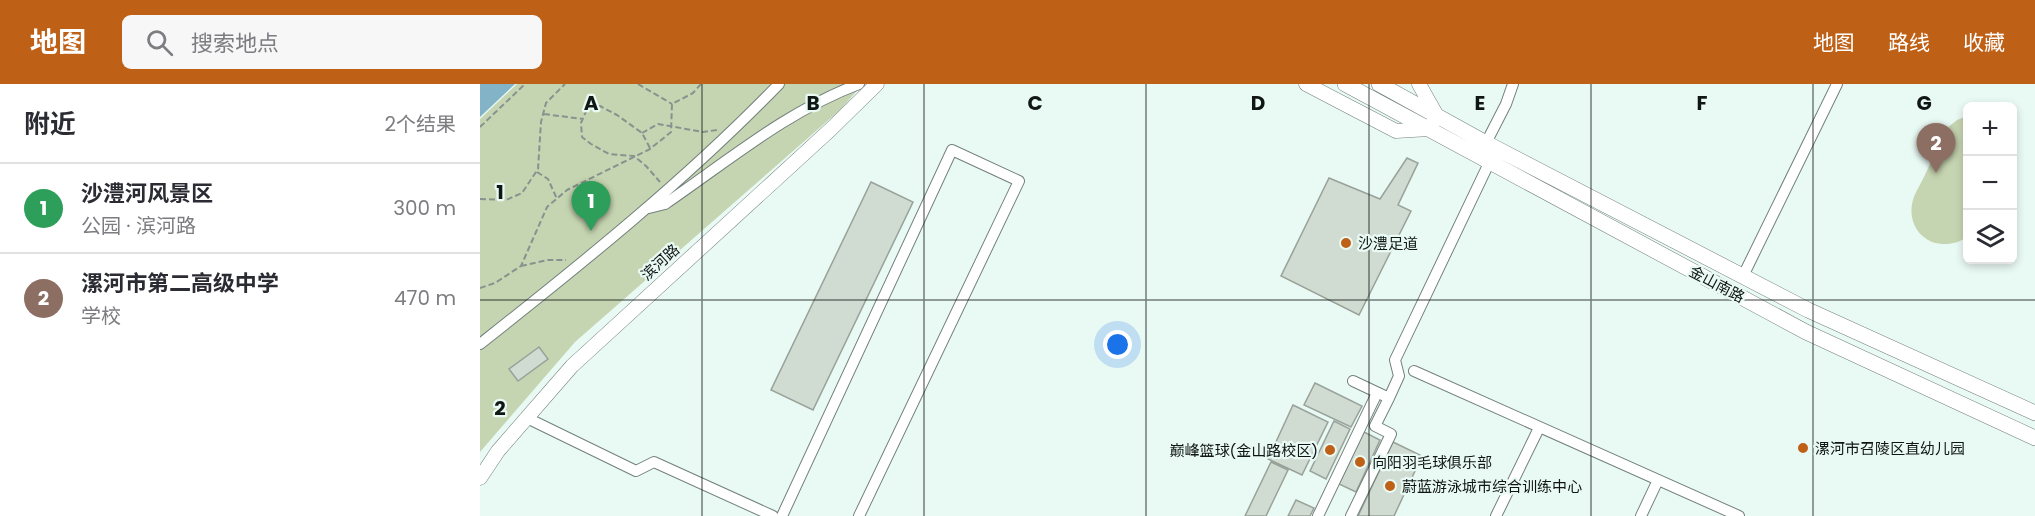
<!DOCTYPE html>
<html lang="zh">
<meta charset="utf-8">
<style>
:root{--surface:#fff;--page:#f7f7f7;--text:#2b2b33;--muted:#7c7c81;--line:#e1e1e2;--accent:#be6016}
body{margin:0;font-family:Poppins,"Noto Sans SC",sans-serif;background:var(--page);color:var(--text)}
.controls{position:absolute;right:18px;top:18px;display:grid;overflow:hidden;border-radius:9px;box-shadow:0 3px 9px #0003}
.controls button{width:54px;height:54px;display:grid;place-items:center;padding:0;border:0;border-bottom:2px solid var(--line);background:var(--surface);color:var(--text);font:30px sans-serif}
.you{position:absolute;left:638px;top:261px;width:21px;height:21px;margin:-15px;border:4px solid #fff;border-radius:50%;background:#1a73e8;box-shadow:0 0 0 9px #1a73e833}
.badge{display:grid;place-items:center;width:39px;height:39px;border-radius:50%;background:var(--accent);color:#fff;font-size:20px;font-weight:700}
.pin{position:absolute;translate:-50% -50px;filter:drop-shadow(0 2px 3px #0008)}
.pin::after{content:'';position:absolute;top:32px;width:21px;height:18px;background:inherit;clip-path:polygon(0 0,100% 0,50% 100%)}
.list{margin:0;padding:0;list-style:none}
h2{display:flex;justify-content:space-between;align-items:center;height:78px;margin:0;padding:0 24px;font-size:26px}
h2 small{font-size:20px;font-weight:400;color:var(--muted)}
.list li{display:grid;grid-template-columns:39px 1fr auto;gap:18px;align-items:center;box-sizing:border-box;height:90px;padding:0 24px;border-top:2px solid var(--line)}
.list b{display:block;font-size:22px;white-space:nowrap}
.list p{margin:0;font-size:20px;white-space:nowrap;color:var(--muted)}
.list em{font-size:20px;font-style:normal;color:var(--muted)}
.icon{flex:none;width:33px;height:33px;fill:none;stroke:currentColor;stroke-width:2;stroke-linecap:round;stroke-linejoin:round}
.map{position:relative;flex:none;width:1555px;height:432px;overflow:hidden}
header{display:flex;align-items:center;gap:36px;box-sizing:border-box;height:84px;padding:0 30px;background:var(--accent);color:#fff}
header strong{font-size:28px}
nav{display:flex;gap:33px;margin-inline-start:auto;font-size:21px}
.search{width:420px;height:54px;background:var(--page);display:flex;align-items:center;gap:15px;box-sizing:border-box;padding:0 21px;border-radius:9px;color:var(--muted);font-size:22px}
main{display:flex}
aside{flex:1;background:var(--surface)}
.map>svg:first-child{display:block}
</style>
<header>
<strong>地图</strong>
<div class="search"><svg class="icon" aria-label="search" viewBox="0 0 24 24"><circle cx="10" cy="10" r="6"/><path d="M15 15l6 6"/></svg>搜索地点</div>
<nav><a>地图</a><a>路线</a><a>收藏</a></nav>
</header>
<main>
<aside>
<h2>附近<small>2个结果</small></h2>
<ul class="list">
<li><span class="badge" style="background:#2e9e5b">1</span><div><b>沙澧河风景区</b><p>公园 · 滨河路</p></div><em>300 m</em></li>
<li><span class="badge" style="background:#8d6e63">2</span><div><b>漯河市第二高级中学</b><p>学校</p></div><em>470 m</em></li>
</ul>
</aside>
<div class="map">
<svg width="1555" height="432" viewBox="0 0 1555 432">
<rect width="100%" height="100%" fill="#e9f9f4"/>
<!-- green -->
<path fill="#c6d5b1" d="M37 0H383L360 26 95 258 0 368V35Z
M1487 32V153C1477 160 1465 162 1452 158 1435 151 1428 133 1433 116 1435 109 1440 101 1443 95 1451 78 1459 61 1467 44L1477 36Z"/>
<!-- water -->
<path fill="#83b3c6" d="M0 0H35L0 33Z"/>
<!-- building -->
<path fill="#d0dbd2" stroke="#98a29a" stroke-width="1.5" d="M927 74 938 79 918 121 931 127 879 231 801 192 849 94 900 115Z
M391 98 433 118 333 326 291 306Z
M59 263 68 275 38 297 29 285Z
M835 299 882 322 871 343 824 321Z
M813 321 848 338 822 391 788 375Z
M854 337 870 345 846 395 830 387Z
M884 348 900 356 876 408 859 400Z
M913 358 942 372 914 432H878Z
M791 378 808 386 786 432H765Z
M816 416 834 424 830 432H808Z"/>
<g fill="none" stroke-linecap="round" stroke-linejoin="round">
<!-- minor casing -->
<g stroke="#73817d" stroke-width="12">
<path id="minor" d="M1006 59 1026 20 1033 0
M169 124 185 120C248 77 307 27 379 0
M1263 192 1357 0
M0 260C104 178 207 95 299 0
M934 287 1259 432
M873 297 909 314 919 292 915 276 1010 77
M47 334 156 387 174 378 293 432
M302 432 472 66 539 97 379 432
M838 432 897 309
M871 432 911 350 895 342 909 314
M1016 432 1059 344
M1161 432 1178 396"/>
</g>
<!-- tertiary casing -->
<g stroke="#73817d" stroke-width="15">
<path id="tertiary" d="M826 0 916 47 949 45 957 32 939 0
M0 394 18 367 92 282 351 45 397 0"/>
</g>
<!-- secondary casing -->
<g stroke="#73817d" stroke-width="16">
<path id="secondary" d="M865 0 1326 248 1555 354
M899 0 1006 59 1328 226 1555 329"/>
</g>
<!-- path -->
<path stroke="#87938f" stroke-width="2" stroke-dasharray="6 3" stroke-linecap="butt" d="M158 0 192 20
M64 30 103 35
M0 43 45 0
M162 49 178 40 223 48 237 46
M170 64 162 49 137 31 120 22 107 25 101 39 102 53 111 60 129 70 154 72 166 82 180 98
M57 88 68 95 77 115
M0 115 26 116 42 109 58 85 61 38 66 19 85 0
M41 182 68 176H86
M0 204 15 199 41 182 67 123 87 106 170 65 191 48 192 20 213 9 221 0"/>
<!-- minor -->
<use href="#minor" stroke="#fff" stroke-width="10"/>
<!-- tertiary -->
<use href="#tertiary" stroke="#fff" stroke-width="14"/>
<!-- secondary -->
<use href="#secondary" stroke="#fff" stroke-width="15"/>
</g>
<!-- grid -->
<path fill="none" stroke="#101614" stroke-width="1.5" stroke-opacity="0.55" d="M222 0V432M444 0V432M666 0V432M889 0V432M1111 0V432M1333 0V432M0 216H1555"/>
<!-- markers -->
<g fill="#be6016" stroke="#e9f9f4" stroke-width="2">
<circle cx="866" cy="159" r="6"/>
<circle cx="1323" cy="364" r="6"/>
<circle cx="850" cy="366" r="6"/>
<circle cx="880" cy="378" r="6"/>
<circle cx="910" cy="402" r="6"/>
</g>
<g text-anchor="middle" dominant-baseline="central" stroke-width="4.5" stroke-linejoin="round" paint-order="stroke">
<!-- poi labels -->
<g font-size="15" fill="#101614" stroke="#e9f9f4" text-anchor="start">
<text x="878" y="159">沙澧足道</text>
<text x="1335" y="364">漯河市召陵区直幼儿园</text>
<text x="838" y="366" text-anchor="end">巅峰篮球(金山路校区)</text>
<text x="892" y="378">向阳羽毛球俱乐部</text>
<text x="922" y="402">蔚蓝游泳城市综合训练中心</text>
</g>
<!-- street labels -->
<g font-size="15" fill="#101614" stroke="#e9f9f4">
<text transform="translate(180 178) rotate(-42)">滨河路</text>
<text transform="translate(1237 200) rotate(28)">金山南路</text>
</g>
</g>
<g font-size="20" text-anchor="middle" font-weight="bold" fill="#101614" stroke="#e9f9f4" stroke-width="4.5" stroke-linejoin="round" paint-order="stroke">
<text x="111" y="26">A</text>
<text x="333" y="26">B</text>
<text x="555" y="26">C</text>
<text x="778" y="26">D</text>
<text x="1000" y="26">E</text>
<text x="1222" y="26">F</text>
<text x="1444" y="26">G</text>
<text x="20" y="115">1</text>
<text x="20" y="331">2</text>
</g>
</svg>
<div class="controls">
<button>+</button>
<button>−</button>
<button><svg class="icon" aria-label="layers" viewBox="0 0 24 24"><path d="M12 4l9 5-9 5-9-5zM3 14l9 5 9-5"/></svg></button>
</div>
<div class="you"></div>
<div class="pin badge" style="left:111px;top:147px;background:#2e9e5b">1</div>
<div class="pin badge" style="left:1456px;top:89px;background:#8d6e63">2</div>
</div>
</main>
